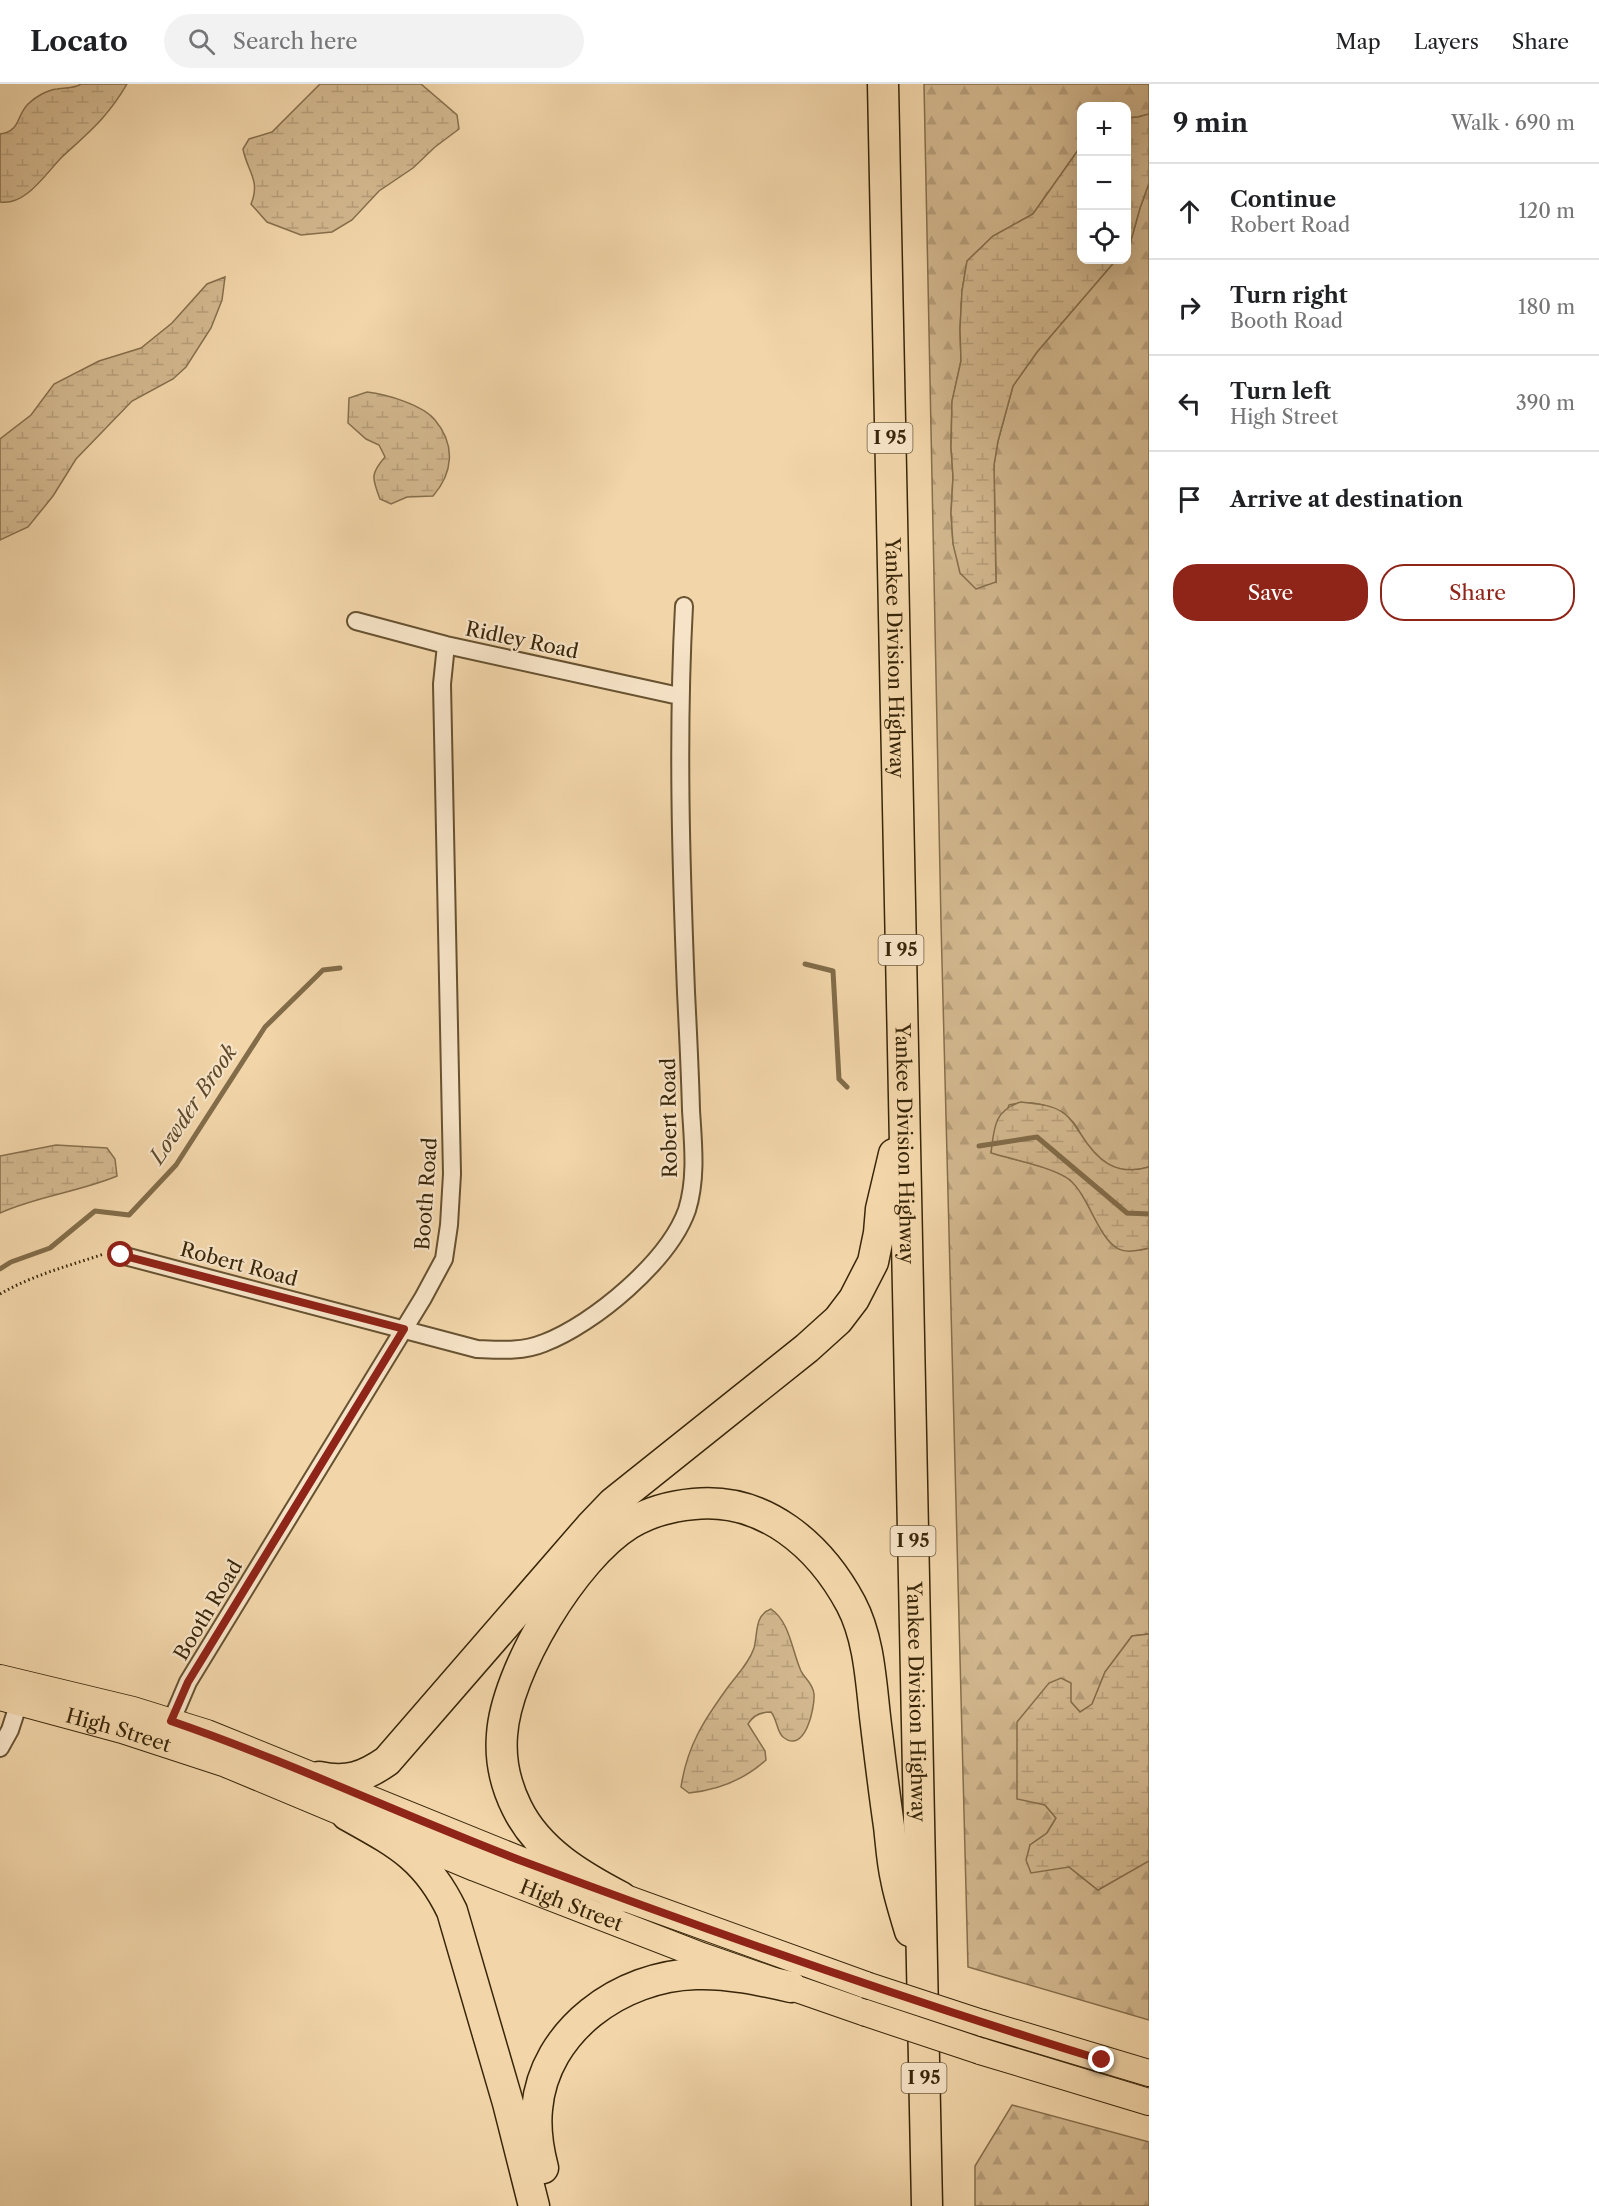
<!DOCTYPE html>
<meta charset="utf-8">
<style>
:root{--surface:#fff;--page:#f2f2f2;--text:#202124;--muted:#757577;--line:#e0e0e0;--accent:#8f2418}
body{margin:0;font-family:"Libre Caslon Text",serif;background:var(--page);color:var(--text)}
.controls{position:absolute;right:18px;top:18px;display:grid;overflow:hidden;border-radius:12px;box-shadow:0 6px 24px #0002}
.controls button{width:54px;height:54px;display:grid;place-items:center;padding:0;border:0;border-bottom:2px solid var(--line);background:var(--surface);color:var(--text);font:30px sans-serif}
.stop{position:absolute;width:18px;height:18px;margin:-14px;border:4px solid #8f2418;border-radius:50%;background:#fff}
.stop.end{background:#8f2418;border-color:#fff;box-shadow:0 2px 6px #0008}
.list{margin:0;padding:0;list-style:none}
h2{display:flex;justify-content:space-between;align-items:center;height:78px;margin:0;padding:0 24px;font-size:26px}
h2 small{font-size:20px;font-weight:400;color:var(--muted)}
.list li{display:grid;grid-template-columns:39px 1fr auto;gap:18px;align-items:center;box-sizing:border-box;height:96px;padding:0 24px;border-top:2px solid var(--line)}
.list b{display:block;font-size:22px;white-space:nowrap}
.list p{margin:0;font-size:20px;white-space:nowrap;color:var(--muted)}
.list em{font-size:20px;font-style:normal;color:var(--muted)}
.actions{display:flex;gap:12px;padding:18px 24px}
.actions a{flex:1;padding:14px 0;border:2px solid var(--accent);border-radius:24px;text-align:center;font-size:21px;color:var(--accent)}
.actions .main{background:var(--accent);color:#fff}
.icon{flex:none;width:33px;height:33px;fill:none;stroke:currentColor;stroke-width:2;stroke-linecap:round;stroke-linejoin:round}
.map{position:relative;flex:none;width:1149px;height:2122px;overflow:hidden}
header{display:flex;align-items:center;gap:36px;box-sizing:border-box;height:84px;padding:0 30px;background:var(--surface);border-bottom:2px solid var(--line)}
header strong{font-size:28px}
nav{display:flex;gap:33px;margin-inline-start:auto;font-size:21px}
.search{width:420px;height:54px;background:var(--page);display:flex;align-items:center;gap:15px;box-sizing:border-box;padding:0 21px;border-radius:33px;color:var(--muted);font-size:22px}
main{display:flex}
aside{flex:1;background:var(--surface)}
.map>svg:first-child{display:block}
</style>
<header>
<strong>Locato</strong>
<div class="search"><svg class="icon" aria-label="search" viewBox="0 0 24 24"><circle cx="10" cy="10" r="6"/><path d="M15 15l6 6"/></svg>Search here</div>
<nav><a>Map</a><a>Layers</a><a>Share</a></nav>
</header>
<main>
<div class="map">
<svg width="1149" height="2122" viewBox="0 0 1149 2122">
<defs>
<pattern id="forest-firs" width="22" height="20" patternUnits="userSpaceOnUse" patternTransform="scale(1.5)"><rect width="22" height="20" fill="#d3b88f"/><path d="M5 1l3.5 6h-7zM16 11l3.5 6h-7z" fill="#b69e7a"/></pattern>
<pattern id="wetland-marsh" width="20" height="14" patternUnits="userSpaceOnUse" patternTransform="scale(1.5)"><rect width="20" height="14" fill="#d3b88f"/><path d="M1 5h8M5 5V1M11 12h8M15 12V8" fill="none" stroke="#b69e7a"/></pattern>
</defs>
<rect width="100%" height="100%" fill="#f2d6aa"/>
<filter id="stains"><feTurbulence type="fractalNoise" baseFrequency=".00333" numOctaves="4"/><feColorMatrix values="0 0 0 0 .2 0 0 0 0 .09 0 0 0 0 .02 0 0 0 .5 -.17"/></filter>
<radialGradient id="worn" r=".72"><stop offset=".6" stop-color="#630" stop-opacity="0"/><stop offset="1" stop-color="#630" stop-opacity=".3"/></radialGradient>
<!-- forest -->
<path fill="url(#forest-firs)" stroke="#866f4c" stroke-width="1.5" d="M924 0H1149V30L1138 33 1127 34 1126 22H1082L1081 62 1033 130 993 152 967 177 962 207 960 245 961 277 952 318 951 363 953 393 951 429 953 460 996 498 994 381 998 357 1013 302 1037 268 1116 176H1126L1127 164 1130 160 1140 124 1149 99V1083C1125 1091 1103 1083 1088 1062 1082 1054 1079 1045 1073 1038 1057 1021 1030 1015 1009 1021L991 1068C1014 1077 1048 1081 1067 1094 1086 1107 1096 1134 1106 1153L1141 1166 1149 1164V1550L1132 1552 1105 1588 1092 1621 1080 1628 1071 1618 1045 1721 1056 1734 1047 1749 1030 1761 1069 1783 1098 1806 1149 1776V1936L968 1883 941 839Z
M1012 2021 1149 2058V2122H975V2082Z"/>
<!-- wetland -->
<path fill="url(#wetland-marsh)" stroke="#866f4c" stroke-width="1.5" d="M81 0H127C108 33 89 48 62 73 46 89 26 122 0 118V50C21 47 16 32 28 20 35 13 47 6 57 5 66 3 73 5 81 0Z
M320 0H421L457 31 459 45 435 63 413 84 379 107 352 136 332 148 301 151 267 138 251 120C261 96 247 87 243 65L249 55 272 48Z
M1149 30V99L1140 124 1130 160 1127 164V34L1138 33Z
M1081 62 1082 176H1116L1037 268 1013 302 998 357 994 381 996 498 976 505 960 489 953 460 951 429 953 393 951 363 952 317 961 277 960 245 962 207 967 177 993 152 1033 130Z
M225 193 222 216 211 244 186 283 173 295 132 317 76 375 53 412 28 443 0 456V355L31 331 54 300 99 277 141 264 172 239 207 200Z
M367 308C386 310 423 321 435 336 456 361 453 389 433 412L407 413 391 420 380 415C372 394 370 390 385 373L379 361 366 355 348 339 349 314Z
M1021 1018C1035 1020 1050 1020 1062 1028 1070 1032 1075 1042 1080 1049 1097 1076 1115 1093 1149 1083V1164C1140 1166 1126 1170 1117 1164 1098 1153 1089 1113 1070 1096 1056 1084 1011 1075 991 1069 994 1044 994 1026 1021 1018Z
M56 1061 107 1064 115 1075 117 1092C79 1108 37 1112 0 1129V1072Z
M771 1525C790 1538 792 1567 801 1587 805 1595 813 1599 814 1610 815 1624 805 1671 783 1653 777 1648 777 1635 771 1628 762 1628 753 1631 748 1640L765 1667 766 1676C744 1696 718 1706 689 1709L681 1703C687 1662 704 1636 728 1603 737 1591 749 1579 754 1564 758 1550 754 1531 771 1525Z
M1149 1550V1777L1098 1806 1069 1783 1031 1789 1026 1776 1030 1761 1047 1749 1056 1734 1045 1721 1017 1715V1638L1049 1599 1061 1594 1071 1599V1618L1080 1628 1092 1620 1105 1588 1132 1552Z"/>
<g fill="none" stroke-linecap="round" stroke-linejoin="round">
<!-- stream -->
<path stroke="#826c49" stroke-width="5" d="M805 880 833 887 839 995 847 1003
M979 1062 1037 1053 1127 1129 1149 1130
M0 1185 11 1178 50 1164 95 1127 129 1131 176 1081 265 943 323 886 340 884"/>
<!-- street casing -->
<g stroke="#675231" stroke-width="20">
<path id="street" d="M356 537 446 561 679 612
M121 1171 477 1265C500 1266 522 1268 544 1259 594 1240 669 1177 687 1126 697 1094 693 1059 691 1026 690 987 688 948 686 908 681 780 677 651 684 522
M168 1645 188 1598 423 1214 444 1175 449 1141 452 1090 442 600 446 561
M0 1664 10 1646 22 1609"/>
</g>
<!-- primary casing -->
<g stroke="#392609" stroke-width="28">
<g id="primary">
<path d="M0 1594 133 1626 207 1649 523 1777 866 1901"/>
<path id="s1" d="M0 1613 122 1646 226 1680 475 1784 702 1872 866 1929"/>
<path d="M982 1939 1149 1989"/>
<path d="M980 1967 1149 2018"/>
</g>
</g>
<!-- highway casing -->
<g stroke="#392609" stroke-width="33">
<g id="highway">
<path id="s2" d="M883 0 927 2122"/>
<path d="M319 1693C347 1699 364 1693 387 1677L590 1443 613 1419 807 1264 838 1236 854 1215 873 1178 879 1149 881 1125 894 1070"/>
<path d="M347 1731C397 1759 426 1773 452 1827L508 2019 534 2122"/>
<path d="M621 1813C581 1792 538 1767 517 1724 506 1702 500 1676 502 1651 506 1587 574 1474 629 1440 649 1428 671 1422 694 1420 765 1413 820 1462 851 1520 870 1556 871 1601 876 1641 880 1674 884 1708 889 1742 891 1759 892 1778 896 1795 899 1812 905 1830 910 1847"/>
<path d="M543 2084C538 2065 535 2045 537 2025 544 1946 621 1892 696 1890 728 1889 760 1896 791 1903"/>
</g>
</g>
<!-- path -->
<path stroke="#392609" stroke-width="3" stroke-dasharray="1.5 3" stroke-linecap="butt" d="M0 1210C33 1191 68 1182 104 1170"/>
<!-- street -->
<use href="#street" stroke="#f7e4c8" stroke-width="16"/>
<!-- primary -->
<use href="#primary" stroke="#f2d6aa" stroke-width="26"/>
<!-- highway -->
<use href="#highway" stroke="#f2d6aa" stroke-width="30"/>
<!-- primary-bridge casing -->
<g stroke="#392609" stroke-width="28" stroke-linecap="butt">
<path id="primary-bridge" d="M866 1901 982 1939
M866 1929 980 1967"/>
</g>
<!-- primary-bridge -->
<use href="#primary-bridge" stroke="#f2d6aa" stroke-width="26"/>
</g>
<g fill="none" stroke-linecap="round" stroke-linejoin="round">
<!-- route -->
<path stroke="#8f2418" stroke-width="8" d="M121 1171 404 1245 188 1598 171 1637C290 1678 404 1732 522 1777 714 1849 907 1916 1102 1976"/>
</g>
<g text-anchor="middle" dominant-baseline="central" stroke-width="4.5" stroke-linejoin="round" paint-order="stroke">
<!-- shield labels -->
<g fill="#f7e4c8" stroke="#725f42" stroke-width="1.5">
<rect x="867.5" y="339" width="45" height="30" rx="4.5"/>
<rect x="878.5" y="851" width="45" height="30" rx="4.5"/>
<rect x="890.5" y="1442" width="45" height="30" rx="4.5"/>
<rect x="901.5" y="1979" width="45" height="30" rx="4.5"/>
</g>
<g font-size="18" font-weight="bold" fill="#392609">
<text x="890" y="354">I 95</text>
<text x="901" y="866">I 95</text>
<text x="913" y="1457">I 95</text>
<text x="924" y="1994">I 95</text>
</g>
<!-- street labels -->
<g font-size="20" fill="#392609" stroke="#f7e4c8">
<text transform="translate(522 556) rotate(12)">Ridley Road</text>
<text stroke="none"><textPath href="#s2" startOffset="574">Yankee Division Highway</textPath></text>
<text transform="translate(669 1034) rotate(-91)">Robert Road</text>
<text stroke="none"><textPath href="#s2" startOffset="1060">Yankee Division Highway</textPath></text>
<text transform="translate(426 1110) rotate(-86)">Booth Road</text>
<text transform="translate(239 1180) rotate(15)">Robert Road</text>
<text transform="translate(208 1526) rotate(-59)">Booth Road</text>
<text stroke="none"><textPath href="#s2" startOffset="1618">Yankee Division Highway</textPath></text>
<text stroke="none"><textPath href="#s1" startOffset="123">High Street</textPath></text>
<text stroke="none"><textPath href="#s1" startOffset="609">High Street</textPath></text>
</g>
<!-- water labels -->
<g font-size="21" font-style="italic" fill="#5e4929" stroke="#f7e4c8">
<text transform="translate(193 1020) rotate(-56)">Lowder Brook</text>
</g>
</g>
<rect width="100%" height="100%" filter="url(#stains)"/>
<rect width="100%" height="100%" fill="url(#worn)"/>
</svg>
<div class="controls">
<button>+</button>
<button>−</button>
<button><svg class="icon" aria-label="locate" viewBox="0 0 24 24"><circle cx="12" cy="12" r="6"/><path d="M12 2v4M12 18v4M2 12h4M18 12h4"/></svg></button>
</div>
<div class="stop" style="left:121px;top:1171px"></div>
<div class="stop end" style="left:1102px;top:1976px"></div>
</div>
<aside>
<h2>9 min<small>Walk · 690 m</small></h2>
<ul class="list">
<li><svg class="icon" aria-label="ahead" viewBox="0 0 24 24"><path d="M12 20V5M6 11l6-6 6 6"/></svg><div><b>Continue</b><p>Robert Road</p></div><em>120 m</em></li>
<li><svg class="icon" aria-label="right" viewBox="0 0 24 24"><path d="M7 20v-9h11M14 6l5 5-5 5"/></svg><div><b>Turn right</b><p>Booth Road</p></div><em>180 m</em></li>
<li><svg class="icon" aria-label="left" viewBox="0 0 24 24"><path d="M17 20v-9H6M10 6l-5 5 5 5"/></svg><div><b>Turn left</b><p>High Street</p></div><em>390 m</em></li>
<li><svg class="icon" aria-label="arrive" viewBox="0 0 24 24"><path d="M6 21V4h12l-3 4 3 4H6"/></svg><div><b>Arrive at destination</b></div></li>
</ul>
<div class="actions"><a class="main">Save</a><a>Share</a></div>
</aside>
</main>
